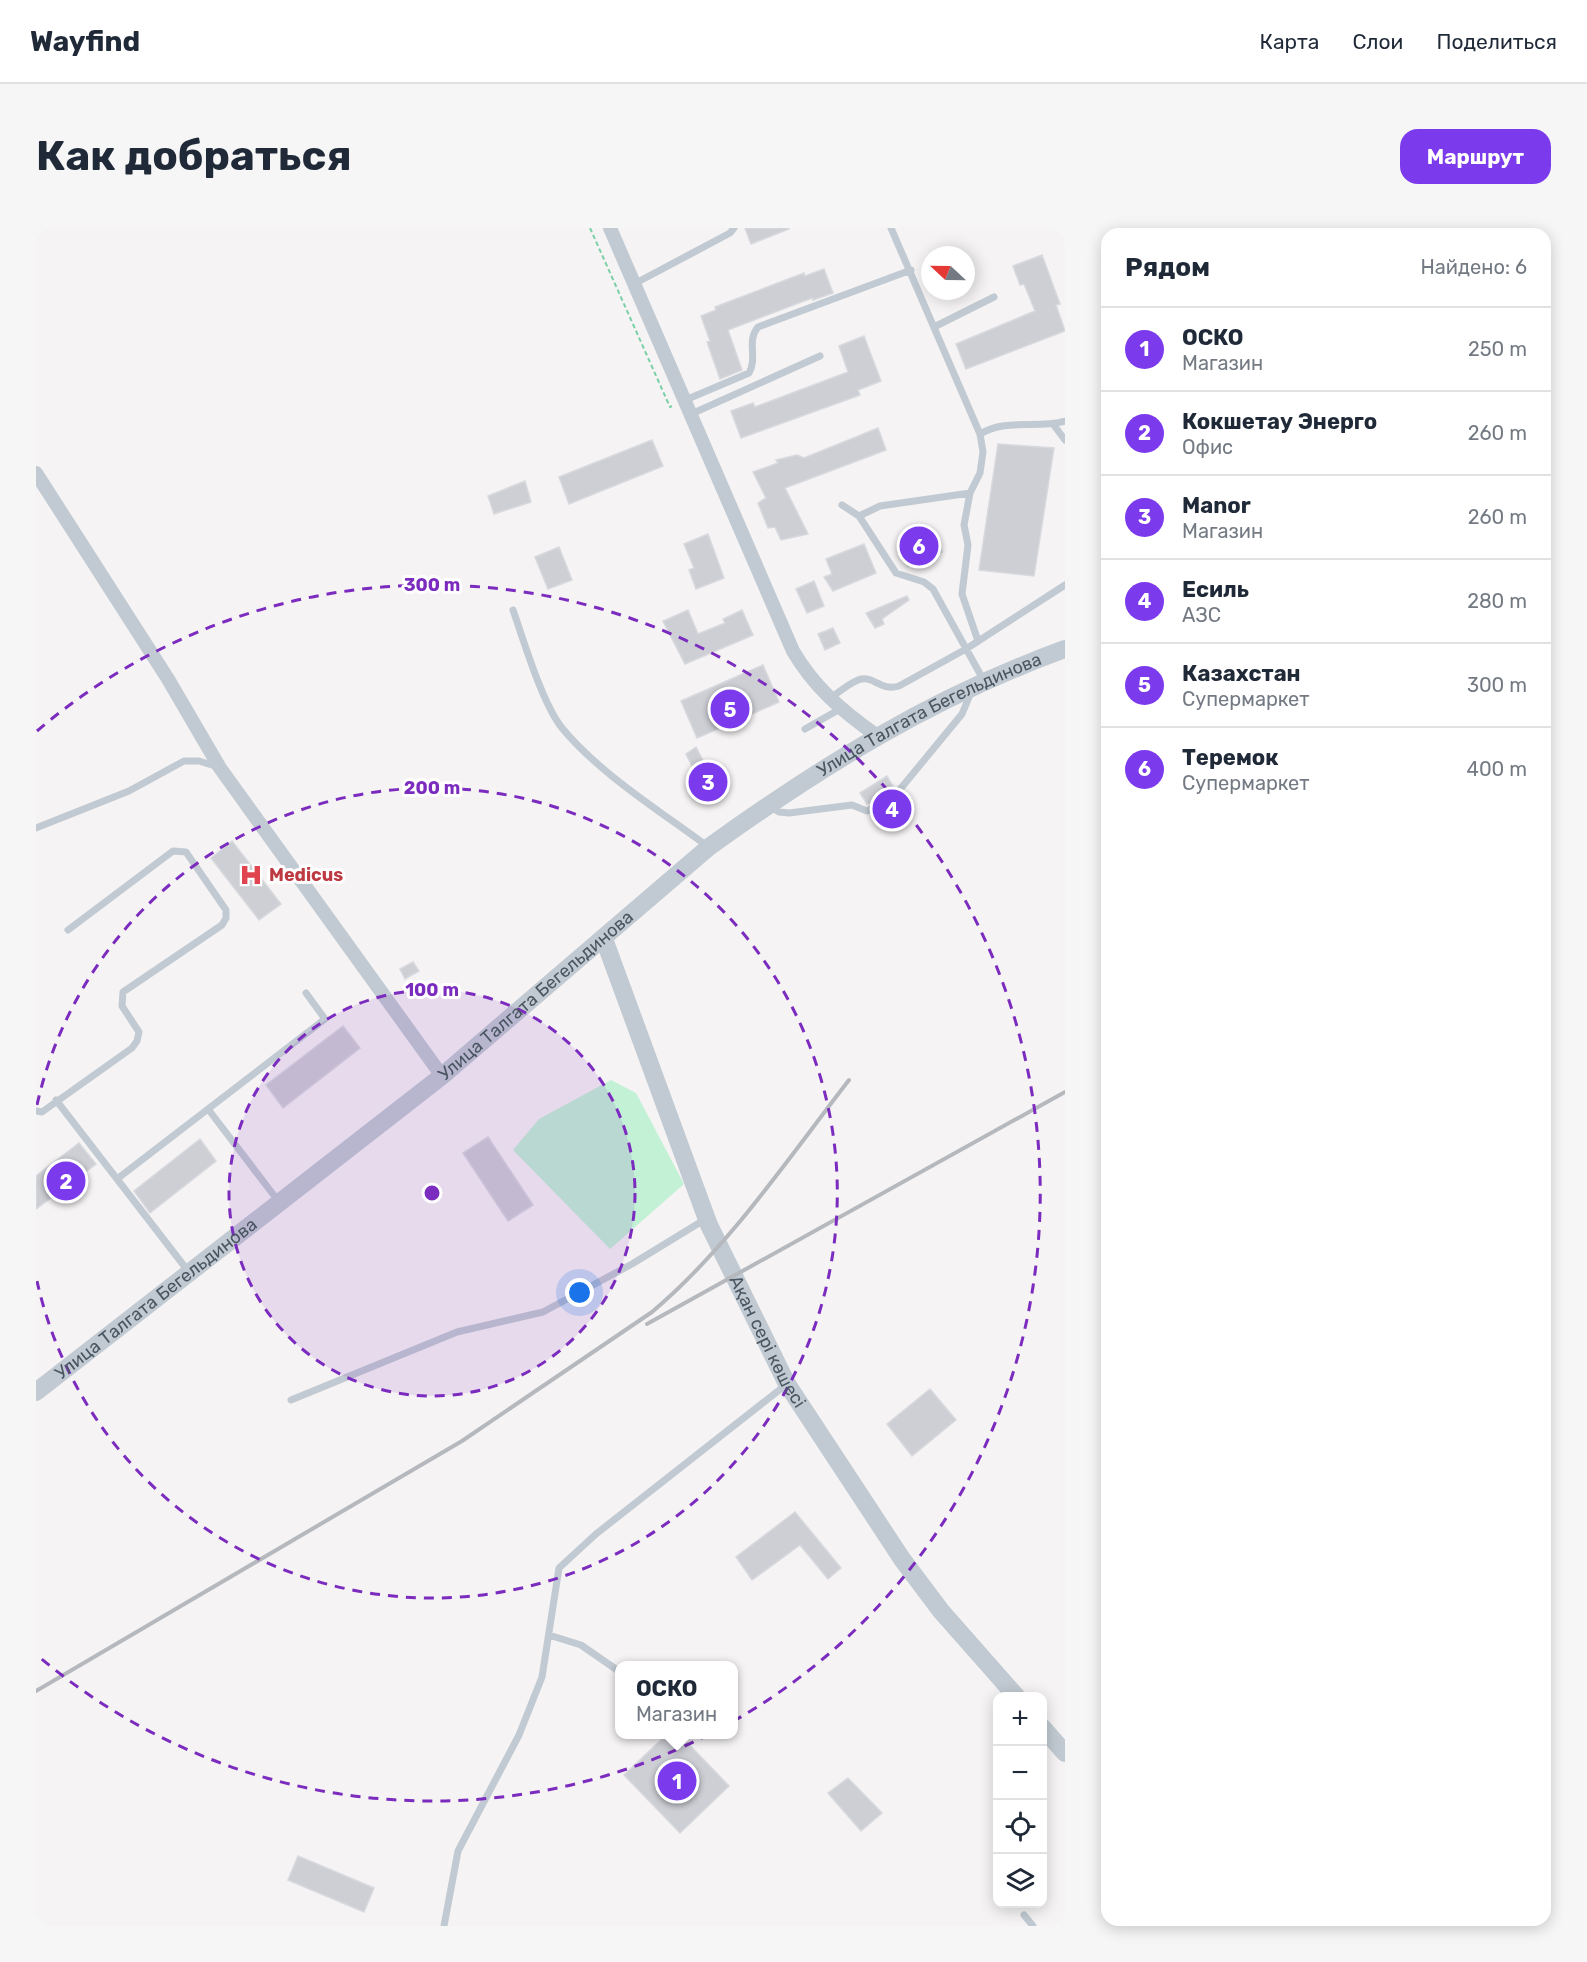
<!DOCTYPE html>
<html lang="ru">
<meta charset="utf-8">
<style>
:root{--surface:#fff;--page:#f6f6f7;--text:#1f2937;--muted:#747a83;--line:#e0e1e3;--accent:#7c3aed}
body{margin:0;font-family:Rubik,sans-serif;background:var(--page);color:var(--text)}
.controls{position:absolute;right:18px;bottom:18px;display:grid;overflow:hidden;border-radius:12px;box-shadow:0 3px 15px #0003}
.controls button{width:54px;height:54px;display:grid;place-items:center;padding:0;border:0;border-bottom:2px solid var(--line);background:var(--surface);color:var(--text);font:30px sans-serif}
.compass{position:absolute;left:885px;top:18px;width:54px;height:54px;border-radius:50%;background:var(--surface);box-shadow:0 3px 15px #0003;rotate:292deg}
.you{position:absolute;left:544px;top:1065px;width:21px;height:21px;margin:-15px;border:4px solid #fff;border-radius:50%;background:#1a73e8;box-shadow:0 0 0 9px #1a73e833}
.badge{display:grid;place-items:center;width:39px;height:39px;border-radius:50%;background:var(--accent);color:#fff;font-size:20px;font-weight:700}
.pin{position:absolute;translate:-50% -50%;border:3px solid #fff;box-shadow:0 2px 6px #0006}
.popup{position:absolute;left:579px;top:1433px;width:123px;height:78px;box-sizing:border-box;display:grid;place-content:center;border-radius:12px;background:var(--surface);filter:drop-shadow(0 2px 4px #0005);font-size:20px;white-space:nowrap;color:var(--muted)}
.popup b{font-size:22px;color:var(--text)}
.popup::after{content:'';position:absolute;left:50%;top:100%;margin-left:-12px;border:12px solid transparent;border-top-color:var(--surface)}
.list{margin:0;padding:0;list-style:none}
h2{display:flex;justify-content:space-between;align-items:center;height:78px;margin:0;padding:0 24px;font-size:26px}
h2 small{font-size:20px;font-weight:400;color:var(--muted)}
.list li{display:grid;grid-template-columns:39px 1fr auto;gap:18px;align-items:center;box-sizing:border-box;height:84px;padding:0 24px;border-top:2px solid var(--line)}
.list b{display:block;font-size:22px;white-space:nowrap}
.list p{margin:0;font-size:20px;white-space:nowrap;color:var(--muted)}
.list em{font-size:20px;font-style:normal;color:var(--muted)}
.icon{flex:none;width:33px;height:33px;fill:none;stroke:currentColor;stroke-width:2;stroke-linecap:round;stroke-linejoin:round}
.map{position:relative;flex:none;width:1029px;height:1698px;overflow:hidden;border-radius:18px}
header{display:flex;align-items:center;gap:36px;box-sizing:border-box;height:84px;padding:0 30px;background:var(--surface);border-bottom:2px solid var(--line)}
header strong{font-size:28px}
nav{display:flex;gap:33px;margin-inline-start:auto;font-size:21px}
.intro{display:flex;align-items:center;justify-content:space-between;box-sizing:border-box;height:144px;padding:0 36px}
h1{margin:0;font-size:42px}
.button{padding:15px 27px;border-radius:18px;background:var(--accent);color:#fff;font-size:21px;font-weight:700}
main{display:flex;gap:36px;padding:0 36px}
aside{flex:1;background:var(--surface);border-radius:18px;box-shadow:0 3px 15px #0003}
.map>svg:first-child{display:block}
</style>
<header>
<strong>Wayfind</strong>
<nav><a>Карта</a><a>Слои</a><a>Поделиться</a></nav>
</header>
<div class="intro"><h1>Как добраться</h1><a class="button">Маршрут</a></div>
<main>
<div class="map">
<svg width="1029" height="1698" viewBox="0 0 1029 1698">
<rect width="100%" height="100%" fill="#f5f3f3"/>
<!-- green -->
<path fill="#c3f1d5" d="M575 852 600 865 648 956 574 1021 477 922 503 891Z"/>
<!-- building -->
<path fill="#cdcfd5" stroke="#d7d9de" stroke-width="1.5" d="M709 0H753V1L715 16Z
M1006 27 1024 76 1020 77 1029 103 930 141 920 116 999 83 988 56 984 57 977 38Z
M788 41 797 65 777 72 776 70 692 102 706 142 684 151 671 114 674 113 665 88 680 82 679 79 768 45 769 48Z
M828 108 845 153 822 162 824 167 705 210 695 183 717 175 719 179 812 144 803 118Z
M842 200 850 222 749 260 772 306 745 312 739 299 732 300 722 275 730 270 717 244 742 235 740 232 761 227 768 230Z
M616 212 627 238 533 276 523 249Z
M962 216 1018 220 998 348 943 342Z
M489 253 495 274 458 286 452 268Z
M896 300 906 324 872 338 862 313Z
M672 306 688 350 660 361 653 342 658 340 648 316Z
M828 316 840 345 797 363 788 349 796 346 790 331Z
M523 319 536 352 512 361 499 329Z
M778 353 788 378 771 385 760 361Z
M871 368 873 372 846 391 848 396 839 400 830 385Z
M652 382 662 406 689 395 687 391 706 382 717 407 649 436 627 393Z
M797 400 804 415 789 422 782 406Z
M727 437 743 474 661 510 645 473Z
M660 519 684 566 672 571 650 526Z
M851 548 858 560 846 571 831 576 824 565Z
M861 572 867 581 850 592 844 582 850 576Z
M196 613 245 676 223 692 175 630Z
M377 734 383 743 369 751 364 741Z
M307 798 324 820 247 880 230 857Z
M452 909 497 977 472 993 427 925Z
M164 911 180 933 114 985 98 963Z
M43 915 60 936 0 981V948Z
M894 1161 920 1192 876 1228 851 1196Z
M759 1284 805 1340 792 1351 764 1317 716 1352 700 1329Z
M631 1506H643L693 1558 644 1605 588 1547Z
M812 1550 846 1585 825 1603 792 1565Z
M262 1628 338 1660 328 1684 252 1652Z"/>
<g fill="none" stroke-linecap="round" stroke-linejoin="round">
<!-- path -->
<path stroke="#7ad0a6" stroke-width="2" stroke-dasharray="4.5 3" stroke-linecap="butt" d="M554 0 634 179 636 178"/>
<!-- service -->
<path stroke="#c1cad2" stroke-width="7" d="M855 0 944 206 947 224 944 245 934 265 928 297 932 317 926 366 942 413
M598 56 694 5 698 0
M898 99 958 69
M647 173 713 145C722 130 710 113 722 99L875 42
M653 187 784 128
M1017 196 1029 212
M944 206C970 190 1001 201 1029 193
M806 277 823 288 860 345 888 354 897 361 948 453
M823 288 844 278 934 265
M477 382C488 413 506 475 526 500 563 545 624 583 671 618
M793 471C802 465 812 456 822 452 837 446 844 464 863 458L930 421 1029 357
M769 501 804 481
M852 571 861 565 926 486 936 462
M735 579 743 584 753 585 816 577 831 583 844 576
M0 600 93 563 148 533H163L182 539
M20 872 152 1043
M172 881 243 974
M0 883 6 884 96 820 101 813 103 804 86 778 87 764 186 697 190 690V682L150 624 137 623 32 702
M81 951 289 791 270 765
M255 1172 421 1104 507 1084 596 1036 668 992
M513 1407 545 1417 584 1444
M988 1687 997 1698
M408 1698 422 1623 483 1507 506 1449 523 1340 560 1306 751 1156"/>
<!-- minor -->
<path stroke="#c1cad2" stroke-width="14" d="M574 0 757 423C778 459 806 483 840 507
M0 245 132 451 184 540 406 848"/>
<!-- tertiary -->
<g stroke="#c1cad2" stroke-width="18">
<path id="s1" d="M568 711 673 997 751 1156 866 1331 905 1383 980 1468"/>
<path id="s2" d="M0 1164 406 848 673 619C787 537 897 469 1029 421"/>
<path d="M1006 1499 1029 1525"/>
</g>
<!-- rail -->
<path stroke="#b5b8bd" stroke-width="4" d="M611 1096 1029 864
M0 1463 426 1213 616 1084C693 1019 751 932 813 852"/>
</g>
<!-- distance rings -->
<circle cx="396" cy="965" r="203" fill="#7b2cbf" fill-opacity=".12"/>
<g fill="none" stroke="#7b2cbf" stroke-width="3" stroke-dasharray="10 8">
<circle cx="396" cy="965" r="203"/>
<path d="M1 877A405 405 0 1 1 1 1053"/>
<path d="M1 503A608 608 0 1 1 1 1427"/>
</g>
<!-- icons -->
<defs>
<g id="hospital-bare" transform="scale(1.8)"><path d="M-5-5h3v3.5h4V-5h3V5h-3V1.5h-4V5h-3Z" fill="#e0444e" stroke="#fff" stroke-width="2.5" paint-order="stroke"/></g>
</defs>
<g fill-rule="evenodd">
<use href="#hospital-bare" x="215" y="647"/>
</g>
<g text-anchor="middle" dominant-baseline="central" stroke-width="6" stroke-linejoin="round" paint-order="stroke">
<!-- street labels -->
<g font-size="18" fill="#4a5661" stroke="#fff">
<text stroke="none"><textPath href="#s2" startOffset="1124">Улица Талгата Бегельдинова</textPath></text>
<text stroke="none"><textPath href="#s2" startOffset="638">Улица Талгата Бегельдинова</textPath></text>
<text stroke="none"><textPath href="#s2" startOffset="152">Улица Талгата Бегельдинова</textPath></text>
<text stroke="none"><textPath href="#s1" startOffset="435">Ақан сері көшесі</textPath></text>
</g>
<!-- health labels -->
<g font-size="18" font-weight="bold" fill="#be3a42" stroke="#fff" text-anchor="start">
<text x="233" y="647">Medicus</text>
</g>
</g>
<circle cx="396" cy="965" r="9" fill="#7b2cbf" stroke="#fff" stroke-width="3"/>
<g font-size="18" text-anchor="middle" font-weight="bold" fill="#7b2cbf" stroke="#fff" stroke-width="6" stroke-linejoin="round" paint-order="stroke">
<text x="396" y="363">300 m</text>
<text x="396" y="566">200 m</text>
<text x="396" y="768">100 m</text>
</g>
</svg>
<div class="controls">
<button>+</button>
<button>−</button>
<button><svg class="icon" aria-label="locate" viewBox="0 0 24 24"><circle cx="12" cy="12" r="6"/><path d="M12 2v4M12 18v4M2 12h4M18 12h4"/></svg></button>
<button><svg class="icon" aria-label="layers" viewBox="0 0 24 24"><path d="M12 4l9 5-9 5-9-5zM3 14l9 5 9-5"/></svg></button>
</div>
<svg class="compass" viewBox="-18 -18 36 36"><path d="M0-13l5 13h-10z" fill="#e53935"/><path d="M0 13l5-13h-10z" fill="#747a83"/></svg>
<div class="you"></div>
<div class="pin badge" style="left:641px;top:1553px">1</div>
<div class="popup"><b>ОСКО</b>Магазин</div>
<div class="pin badge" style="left:30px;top:953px">2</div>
<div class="pin badge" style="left:672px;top:554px">3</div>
<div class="pin badge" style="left:856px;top:581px">4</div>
<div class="pin badge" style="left:694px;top:481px">5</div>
<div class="pin badge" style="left:883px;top:318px">6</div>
</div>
<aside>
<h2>Рядом<small>Найдено: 6</small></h2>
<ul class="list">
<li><span class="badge">1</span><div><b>ОСКО</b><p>Магазин</p></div><em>250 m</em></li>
<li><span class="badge">2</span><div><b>Кокшетау Энерго</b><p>Офис</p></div><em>260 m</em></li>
<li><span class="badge">3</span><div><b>Manor</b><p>Магазин</p></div><em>260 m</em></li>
<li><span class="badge">4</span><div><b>Есиль</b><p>АЗС</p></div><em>280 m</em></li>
<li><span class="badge">5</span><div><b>Казахстан</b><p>Супермаркет</p></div><em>300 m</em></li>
<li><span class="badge">6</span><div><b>Теремок</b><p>Супермаркет</p></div><em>400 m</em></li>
</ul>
</aside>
</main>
